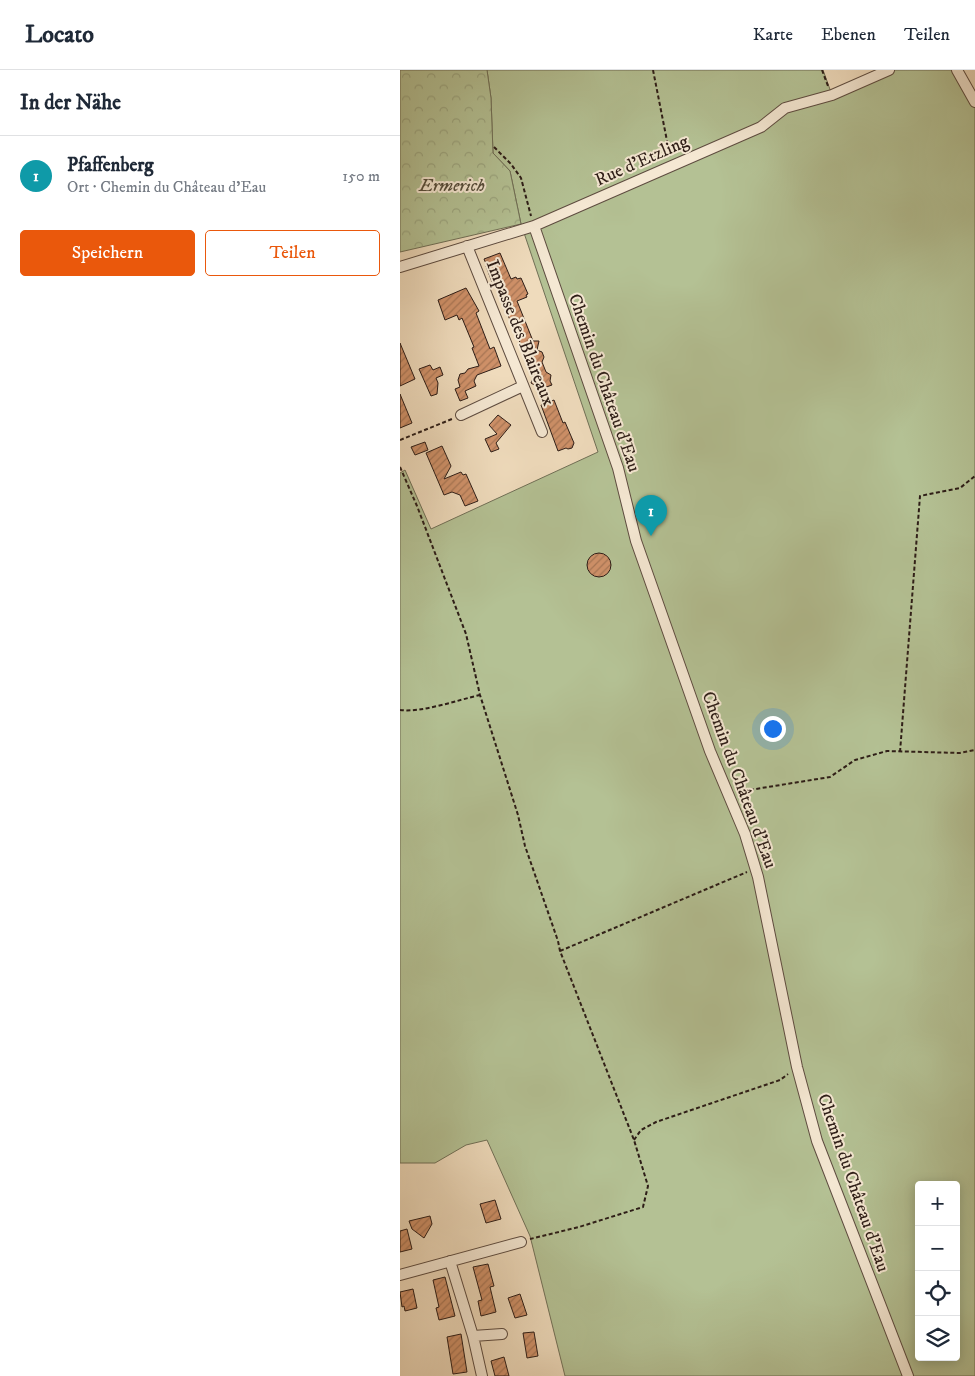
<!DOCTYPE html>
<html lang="de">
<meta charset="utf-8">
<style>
:root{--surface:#fff;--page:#f6f6f7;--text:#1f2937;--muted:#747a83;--line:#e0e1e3;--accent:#ea580c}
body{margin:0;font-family:"IM FELL DW Pica",serif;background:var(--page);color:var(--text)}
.controls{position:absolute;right:15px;bottom:15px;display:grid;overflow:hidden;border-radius:5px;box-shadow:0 2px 12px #0003}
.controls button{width:45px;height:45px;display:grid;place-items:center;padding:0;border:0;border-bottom:1px solid var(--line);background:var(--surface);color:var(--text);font:25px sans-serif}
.you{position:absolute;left:372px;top:658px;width:18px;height:18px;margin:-12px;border:4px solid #fff;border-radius:50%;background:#1a73e8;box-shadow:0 0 0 8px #1a73e833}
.badge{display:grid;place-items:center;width:32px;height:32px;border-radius:50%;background:var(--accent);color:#fff;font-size:16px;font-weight:700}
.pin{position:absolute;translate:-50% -41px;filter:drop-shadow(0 1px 2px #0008)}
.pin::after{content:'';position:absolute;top:26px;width:18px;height:15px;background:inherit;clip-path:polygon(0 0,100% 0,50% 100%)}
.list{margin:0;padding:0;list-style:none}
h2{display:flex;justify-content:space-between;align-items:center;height:65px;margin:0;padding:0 20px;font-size:21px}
h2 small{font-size:16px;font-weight:400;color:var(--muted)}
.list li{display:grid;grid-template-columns:32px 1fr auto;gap:15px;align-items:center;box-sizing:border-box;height:80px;padding:0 20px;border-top:1px solid var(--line)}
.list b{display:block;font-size:19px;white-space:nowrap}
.list p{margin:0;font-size:16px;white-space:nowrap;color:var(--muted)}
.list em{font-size:16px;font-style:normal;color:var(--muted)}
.actions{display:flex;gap:10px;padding:15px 20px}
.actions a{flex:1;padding:11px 0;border:1px solid var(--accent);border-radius:5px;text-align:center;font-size:18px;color:var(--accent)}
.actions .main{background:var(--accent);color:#fff}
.icon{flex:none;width:28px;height:28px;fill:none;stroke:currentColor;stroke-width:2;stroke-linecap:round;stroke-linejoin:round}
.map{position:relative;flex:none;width:575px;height:1306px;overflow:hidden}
header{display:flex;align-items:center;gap:30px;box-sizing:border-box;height:70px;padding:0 25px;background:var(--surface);border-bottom:1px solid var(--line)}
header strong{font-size:24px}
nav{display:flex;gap:28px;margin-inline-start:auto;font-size:18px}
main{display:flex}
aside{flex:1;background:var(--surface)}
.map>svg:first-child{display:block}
</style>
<header>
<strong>Locato</strong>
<nav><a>Karte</a><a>Ebenen</a><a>Teilen</a></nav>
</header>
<main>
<aside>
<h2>In der Nähe<small></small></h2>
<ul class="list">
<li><span class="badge" style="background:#0f9aa8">1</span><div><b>Pfaffenberg</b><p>Ort · Chemin du Château d'Eau</p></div><em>150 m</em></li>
</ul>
<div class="actions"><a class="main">Speichern</a><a>Teilen</a></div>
</aside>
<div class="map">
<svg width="575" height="1306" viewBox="0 0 575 1306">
<defs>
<pattern id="forest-crowns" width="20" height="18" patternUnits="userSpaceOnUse" patternTransform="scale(1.25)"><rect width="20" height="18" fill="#b4c194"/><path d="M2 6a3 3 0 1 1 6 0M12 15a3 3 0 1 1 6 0" fill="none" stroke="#9ba57f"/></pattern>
<pattern id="building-hatch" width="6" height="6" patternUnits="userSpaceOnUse" patternTransform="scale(1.25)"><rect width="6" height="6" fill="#cf9169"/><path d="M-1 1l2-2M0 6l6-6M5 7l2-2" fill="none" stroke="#a87655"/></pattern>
</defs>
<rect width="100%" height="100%" fill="#efdbbc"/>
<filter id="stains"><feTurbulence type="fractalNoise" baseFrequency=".004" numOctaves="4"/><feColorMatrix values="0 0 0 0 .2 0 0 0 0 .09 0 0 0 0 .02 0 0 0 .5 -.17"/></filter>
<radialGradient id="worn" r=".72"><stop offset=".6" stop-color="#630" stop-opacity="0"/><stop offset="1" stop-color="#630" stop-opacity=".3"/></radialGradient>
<!-- green -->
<path fill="#b4c194" stroke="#706f56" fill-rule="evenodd" d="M87 0H423L432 25 489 0H557L575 32V1306H165L130 1166 87 1070 66 1075 35 1093H0V403L5 400 31 459 198 382 121 154 110 101 93 83 91 28ZM519 1115H556V1287H519Z"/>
<!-- forest -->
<path fill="url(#forest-crowns)" stroke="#706f56" d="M0 0H87L91 28 93 83 110 101 121 154 0 182Z"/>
<!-- building -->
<path fill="url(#building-hatch)" stroke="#2d1d17" d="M100 183 111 209 116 207 117 209 121 208 128 224 126 225 127 227 117 231 133 271H139L137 280 142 282 144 287 142 292 146 302 151 305 150 311 152 315 138 320 136 316 131 313 133 308 122 277 99 225 95 211 92 212 86 196H87L84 189Z
M66 218 79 241 76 243 90 279 94 277 101 296 77 305 74 311 76 316 65 321 68 328 60 331 55 319 60 317 58 310 60 304 65 303 68 299 79 296 72 278 74 277 62 248 59 250 57 245 45 250 38 230Z
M0 273 15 309 0 316Z
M30 295 33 300 40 297 43 305 36 308 38 313 37 324 31 326 19 299Z
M0 324 12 353 0 358Z
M154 330 163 353 165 352 174 373 172 378 168 379 166 378 158 381 141 335Z
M98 345 111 355 96 373 99 379 91 382 85 369 97 364 89 355Z
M25 372 28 380 15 385 11 377Z
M42 376 51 396 44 409 61 402 63 405 66 404 78 431 65 436 60 425 52 422 44 425 26 383Z
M187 495a12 12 0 1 1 24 0a12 12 0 1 1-24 0Z
M95 1130 101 1149 86 1153 80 1134Z
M30 1146 32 1154 24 1168 12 1159 9 1151Z
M7 1159 12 1179 0 1182V1161Z
M88 1194 94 1216 90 1217 96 1242 81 1246 78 1231 82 1230 73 1197Z
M45 1207 55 1246 39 1250 36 1238 39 1237 33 1210Z
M13 1219 17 1238 5 1241 4 1236 2 1237 0 1222Z
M120 1224 127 1245 115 1248 108 1228Z
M134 1262 138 1286 127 1288 123 1263Z
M61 1264 67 1302 53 1304 47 1267Z
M104 1287 109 1306H95L91 1291Z"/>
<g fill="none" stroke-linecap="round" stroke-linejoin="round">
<!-- minor casing -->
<g stroke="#5e4c40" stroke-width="12">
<path id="minor" d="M557 0 575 32
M134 156 218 398 236 471 310 681 345 764 358 807 397 997 417 1071 508 1306
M67 176 142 362
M0 197 134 156 361 57 385 38 432 25 489 0
M61 345 123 316
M50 1191 73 1266 82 1306
M0 1205 121 1172
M73 1266 102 1264"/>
</g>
<!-- path -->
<path stroke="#2d1d17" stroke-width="2" stroke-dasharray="4 2.5" stroke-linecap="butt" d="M253 0 270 86
M422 0 428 16
M94 77 111 94 121 108 131 146
M0 370 52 349
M0 397 17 436 66 564 80 625 118 745 125 776 158 871 160 881 234 1070 248 1116 243 1137 179 1157 130 1169
M0 640C21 643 58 630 80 625
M500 682 520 426 560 418 575 406
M337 722 430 707 455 690 487 681 560 683 575 680
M160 881 347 802
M234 1070 241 1060 256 1052 380 1010 388 1004"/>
<!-- minor -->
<use href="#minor" stroke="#f5e8d3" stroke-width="10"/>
</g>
<g text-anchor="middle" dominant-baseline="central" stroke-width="4" stroke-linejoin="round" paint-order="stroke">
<!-- street labels -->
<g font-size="18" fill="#2d1d17" stroke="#f5e8d3">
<text transform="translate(242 91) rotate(-24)">Rue d'Etzling</text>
<text transform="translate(120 263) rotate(68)">Impasse des Blaireaux</text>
<text transform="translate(204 313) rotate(71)">Chemin du Château d'Eau</text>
<text transform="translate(339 710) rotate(70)">Chemin du Château d'Eau</text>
<text transform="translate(453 1113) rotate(71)">Chemin du Château d'Eau</text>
</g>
<!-- park labels -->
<g font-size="18" font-style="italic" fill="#564e3c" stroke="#f5e8d3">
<text x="52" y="116">Ermerich</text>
</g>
</g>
<rect width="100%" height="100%" filter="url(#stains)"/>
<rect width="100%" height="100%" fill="url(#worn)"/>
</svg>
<div class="controls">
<button>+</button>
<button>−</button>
<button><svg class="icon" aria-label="locate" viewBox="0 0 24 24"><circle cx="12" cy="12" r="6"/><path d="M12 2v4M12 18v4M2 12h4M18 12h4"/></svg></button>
<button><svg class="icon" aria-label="layers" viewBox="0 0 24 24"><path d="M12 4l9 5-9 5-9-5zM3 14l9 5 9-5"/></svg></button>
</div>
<div class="you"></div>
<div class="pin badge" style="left:251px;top:466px;background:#0f9aa8">1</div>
</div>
</main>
